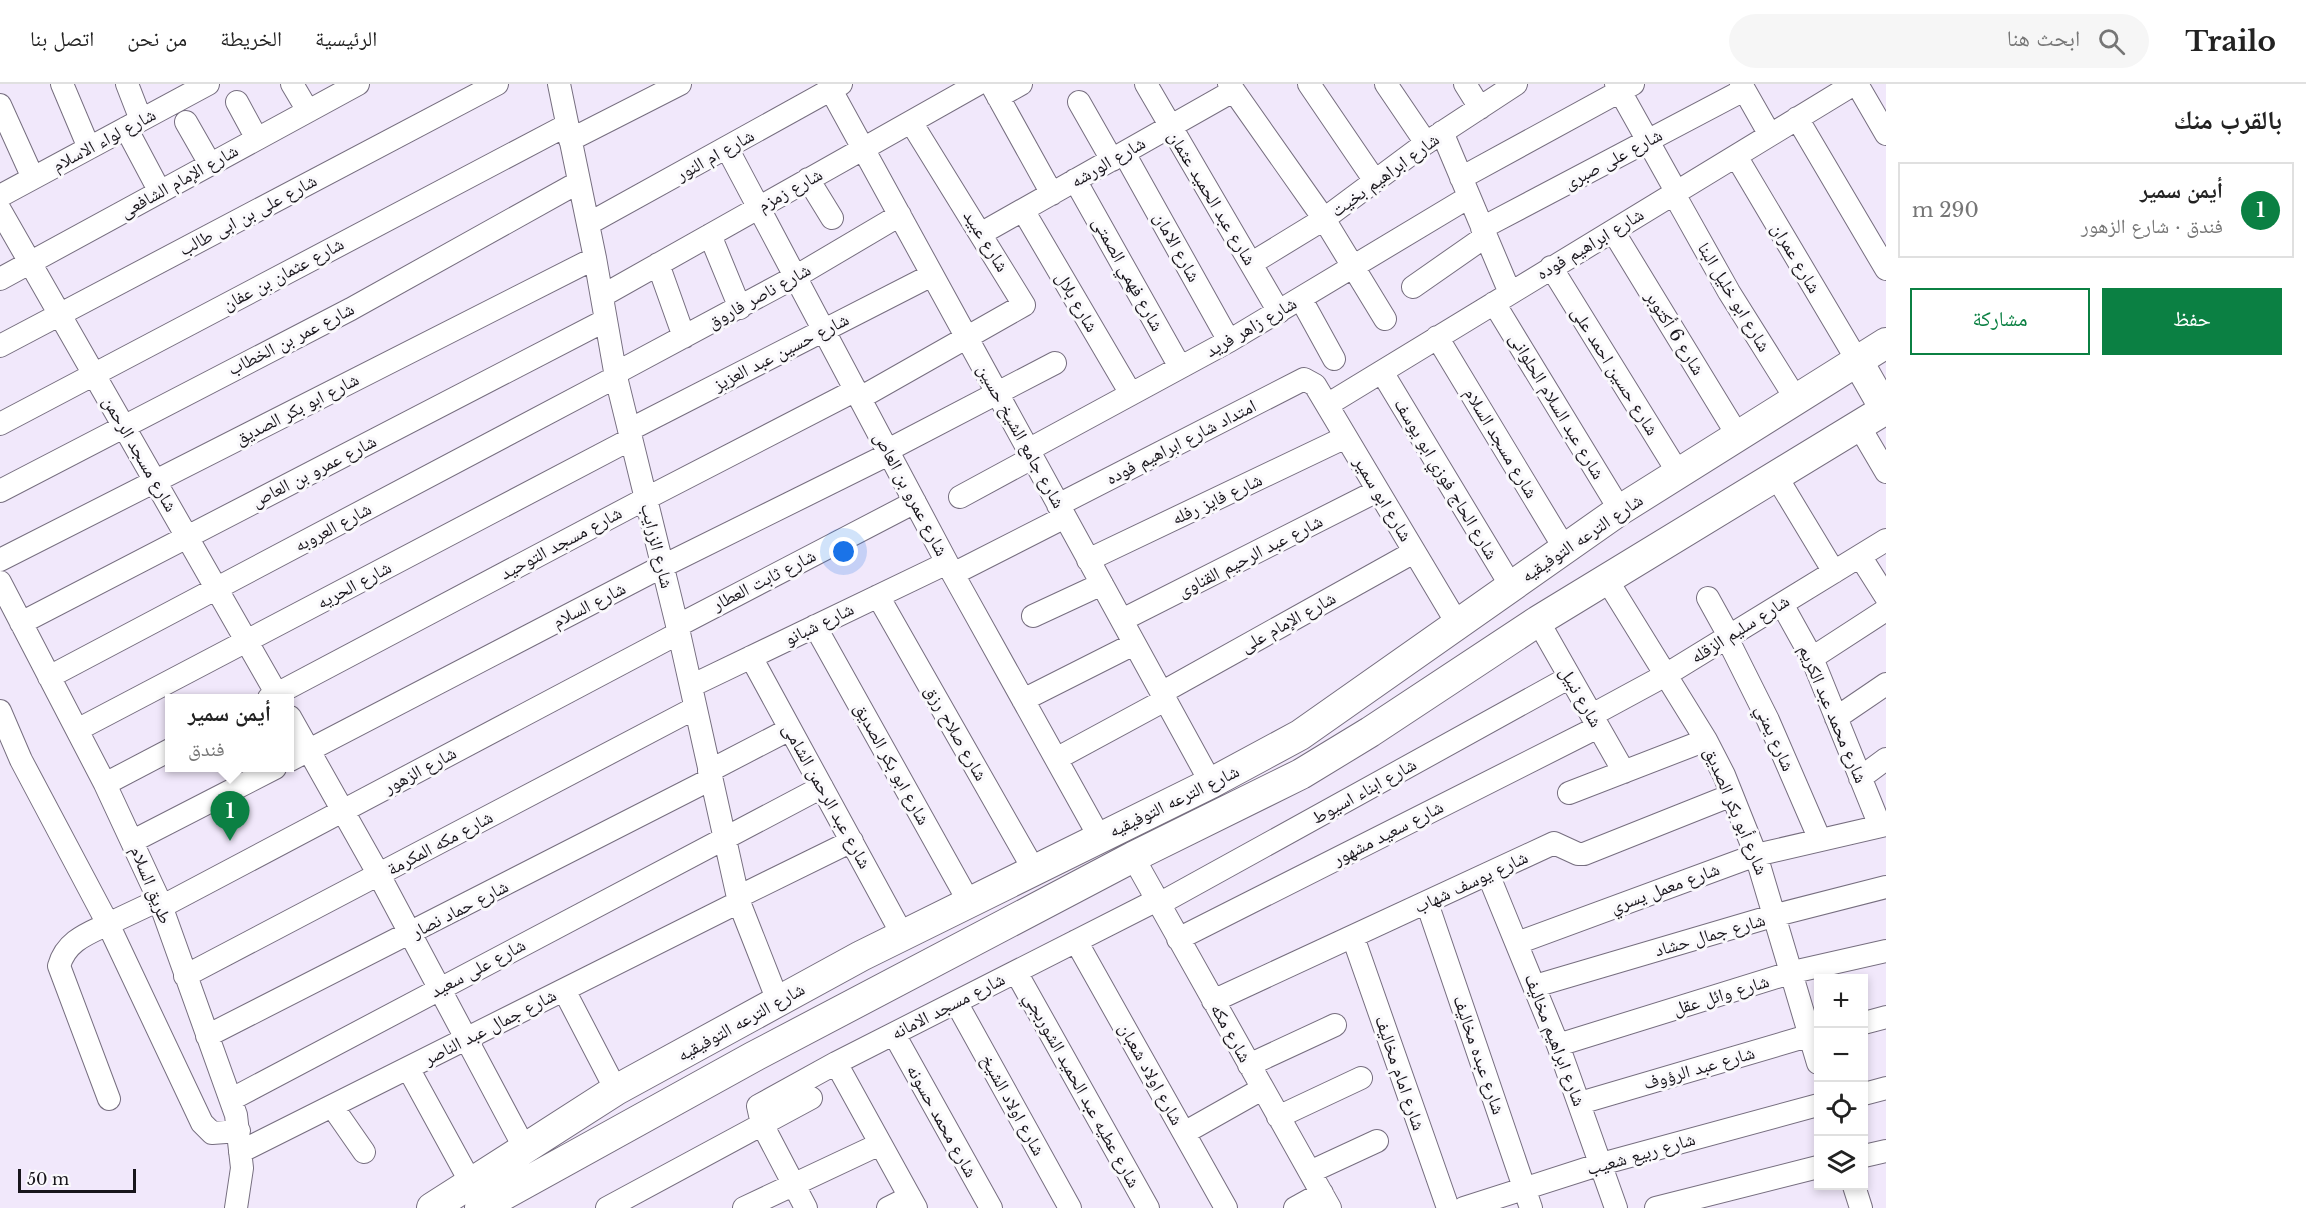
<!DOCTYPE html>
<html lang="ar">
<meta charset="utf-8">
<style>
:root{--surface:#fff;--page:#f6f6f6;--text:#222;--muted:#767676;--line:#e0e0e0;--accent:#0b8043}
body{margin:0;font-family:"Libre Baskerville","Noto Naskh Arabic",serif;background:var(--page);color:var(--text);direction:rtl}
.controls{position:absolute;right:18px;bottom:18px;display:grid;overflow:hidden;border-radius:0px;box-shadow:0 3px 9px #0003}
.controls button{width:54px;height:54px;display:grid;place-items:center;padding:0;border:0;border-bottom:2px solid var(--line);background:var(--surface);color:var(--text);font:30px sans-serif}
.scale{position:absolute;left:18px;bottom:15px;width:118px;box-sizing:border-box;padding-left:6px;border:3px solid #18151b;border-top:0;font-size:16px;line-height:21px;white-space:nowrap;color:#18151b;-webkit-text-stroke:4px #faf9fc;paint-order:stroke}
.you{position:absolute;left:844px;top:468px;width:21px;height:21px;margin:-15px;border:4px solid #fff;border-radius:50%;background:#1a73e8;box-shadow:0 0 0 9px #1a73e833}
.badge{display:grid;place-items:center;width:39px;height:39px;border-radius:50%;background:var(--accent);color:#fff;font-size:20px;font-weight:700}
.pin{position:absolute;translate:-50% -50px;filter:drop-shadow(0 2px 3px #0008)}
.pin::after{content:'';position:absolute;top:32px;width:21px;height:18px;background:inherit;clip-path:polygon(0 0,100% 0,50% 100%)}
.popup{position:absolute;left:165px;top:610px;width:129px;height:78px;box-sizing:border-box;display:grid;place-content:center;border-radius:0px;background:var(--surface);filter:drop-shadow(0 2px 4px #0005);font-size:20px;white-space:nowrap;color:var(--muted)}
.popup b{font-size:22px;color:var(--text)}
.popup::after{content:'';position:absolute;left:50%;top:100%;margin-left:-12px;border:12px solid transparent;border-top-color:var(--surface)}
.list{margin:0;padding:0;list-style:none}
h2{display:flex;justify-content:space-between;align-items:center;height:78px;margin:0;padding:0 24px;font-size:26px}
h2 small{font-size:20px;font-weight:400;color:var(--muted)}
.list li{display:grid;grid-template-columns:39px 1fr auto;gap:18px;align-items:center;box-sizing:border-box;height:96px;margin:0 12px 12px;padding:0 12px;border:2px solid var(--line);border-radius:0px}
.list b{display:block;font-size:22px;white-space:nowrap}
.list p{margin:0;font-size:20px;white-space:nowrap;color:var(--muted)}
.list em{font-size:20px;font-style:normal;color:var(--muted)}
.actions{display:flex;gap:12px;padding:18px 24px}
.actions a{flex:1;padding:14px 0;border:2px solid var(--accent);border-radius:0px;text-align:center;font-size:21px;color:var(--accent)}
.actions .main{background:var(--accent);color:#fff}
.icon{flex:none;width:33px;height:33px;fill:none;stroke:currentColor;stroke-width:2;stroke-linecap:round;stroke-linejoin:round}
.map{position:relative;flex:none;width:1886px;height:1124px;overflow:hidden;direction:ltr}
header{display:flex;align-items:center;gap:36px;box-sizing:border-box;height:84px;padding:0 30px;background:var(--surface);border-bottom:2px solid var(--line)}
header strong{font-size:28px}
nav{display:flex;gap:33px;margin-inline-start:auto;font-size:21px}
.search{width:420px;height:54px;background:var(--page);display:flex;align-items:center;gap:15px;box-sizing:border-box;padding:0 21px;border-radius:33px;color:var(--muted);font-size:22px}
main{display:flex}
aside{flex:1;background:var(--surface)}
.map>svg:first-child{display:block}
</style>
<header>
<strong>Trailo</strong>
<div class="search"><svg class="icon" aria-label="search" viewBox="0 0 24 24"><circle cx="10" cy="10" r="6"/><path d="M15 15l6 6"/></svg>ابحث هنا</div>
<nav><a>الرئيسية</a><a>الخريطة</a><a>من نحن</a><a>اتصل بنا</a></nav>
</header>
<main>
<aside>
<h2>بالقرب منك<small></small></h2>
<ul class="list">
<li><span class="badge">1</span><div><b>أيمن سمير</b><p>فندق · شارع الزهور</p></div><em>290 m</em></li>
</ul>
<div class="actions"><a class="main">حفظ</a><a>مشاركة</a></div>
</aside>
<div class="map">
<svg width="1886" height="1124" viewBox="0 0 1886 1124">
<rect width="100%" height="100%" fill="#f1e8fb"/>
<g fill="none" stroke-linecap="round" stroke-linejoin="round">
<!-- minor casing -->
<g stroke="#766e7f" stroke-width="24">
<path id="minor" d="M62 0 89 64
M127 0 141 36
M292 0 308 27
M559 0 595 174 616 293 679 549 739 818 778 917
M991 0 1052 110
M1146 0 1279 228
M1229 0 1324 135 1385 235
M1309 0 1375 97
M1386 0 1426 59
M1465 0 1480 24
M1616 0 1677 109
M1741 0 1770 51
M1857 0 1886 50
M831 6 1211 699
M998 13 1021 0
M237 18 257 55
M1079 18 1112 76
M0 21 33 94
M1797 34 1886 185
M186 38 210 80
M126 44 160 108
M1442 48 1510 209
M570 56 680 0
M727 64 953 490 1100 754
M1124 69 1229 257
M1736 72 1857 276
M1461 94 1633 0
M808 95 832 134
M1075 96 1180 283
M1674 110 1729 208 1796 315
M0 112 208 0
M0 126 279 614
M1023 126 1131 310
M588 140 841 0
M1482 144 1744 6
M1613 147 1738 352
M982 149 1233 7
M710 151 740 224
M1252 179 1324 135 1426 59 1516 0
M658 180 684 253
M1551 183 1679 390
M0 195 358 0
M1413 203 1486 152
M602 212 978 0
M1301 215 1334 275
M1494 219 1620 426
M1437 253 1565 465
M0 262 497 0
M1382 288 1511 502
M616 289 795 193 900 131
M860 314 1024 221 911 38
M1327 321 1854 0
M0 340 567 41
M1859 342 1886 388
M629 346 932 191
M888 366 1055 279
M1028 366 1229 257 1469 113
M1776 392 1834 488
M0 407 351 225 579 98
M960 413 1032 374
M1058 421 1304 295 1315 301 1457 539
M1860 472 1886 513
M0 476 595 174
M1088 476 1346 353
M953 490 1065 433
M1607 496 1706 656 1724 691 1756 771 1818 979
M0 498 105 700 159 816 236 1031 242 1084 236 1124
M878 512 1034 786
M1708 514 1729 552
M1782 520 1812 574 1880 742
M1033 532 1102 500
M1122 536 1377 407
M1538 537 1624 688
M21 539 606 236
M677 542 915 418
M815 542 969 818
M1727 554 1768 636 1820 756
M751 573 902 850
M1812 574 1886 526
M49 593 616 293
M691 602 947 479
M1161 609 1414 468
M269 614 645 415 856 306
M1023 616 1134 560
M0 627 21 676 108 840C87 850 66 857 59 882L109 1015
M1592 631 1664 592 1886 456
M290 633 379 791 525 1065
M1836 634 1886 600
M77 646 631 355
M1056 675 1165 616
M290 676 663 482 889 370
M709 687 790 645
M1860 694 1886 675
M105 700 170 666
M1569 709 1706 656
M133 757 275 684
M1133 773 1330 1124
M1488 790 1558 961 1616 1124
M738 813 852 757
M159 816 108 840 202 1039 212 1049 239 1047
M1427 819 1531 1124
M1159 820 1570 593
M161 823 679 549
M1353 853 1448 1124
M1178 855 1598 643
M1076 857 1226 1124
M1517 859 1756 771 1886 741
M1016 888 1148 1124
M185 892 695 624
M1535 902 1776 831 1886 803
M564 906 616 1006
M1213 917 1554 759 1578 770H1584L1732 711
M956 918 1070 1124
M1864 939 1886 933
M894 950 991 1124
M207 952 711 695
M1558 961 1793 888 1886 867
M836 979 916 1124
M1249 981 1335 941
M408 984 471 1099
M1864 1010 1886 1004
M232 1015 822 703
M1580 1019 1818 949
M332 1022 364 1068
M1278 1033 1361 994
M1184 1049 1262 1005
M240 1068 739 818
M1864 1072 1886 1067
M1310 1088 1377 1057
M1854 1102 1861 1124
M607 1124 811 1014
M744 1124 880 1060
M806 1124 762 1040 758 1022 836 979 1157 816
M888 1124 910 1113
M1295 1124 1322 1109
M1464 1124 1601 1080 1818 1021
M1656 1124 1818 1083"/>
</g>
<!-- major casing -->
<g stroke="#766e7f" stroke-width="32">
<path id="major" d="M1857 276 1885 325
M432 1124 616 1006 861 872 1211 699 1300 651 1620 426 1886 259
M480 1124 753 973 1133 773 1301 690 1370 648 1538 537 1886 325"/>
</g>
<!-- minor -->
<use href="#minor" stroke="#fff" stroke-width="22"/>
<!-- major -->
<use href="#major" stroke="#fff" stroke-width="30"/>
</g>
<g text-anchor="middle" dominant-baseline="central" stroke-width="6" stroke-linejoin="round" paint-order="stroke">
<!-- street labels -->
<g font-size="18" fill="#18151b" stroke="#faf9fc">
<text transform="translate(104 56) rotate(-28)">شارع لواء الاسلام</text>
<text transform="translate(715 71) rotate(-29)">شارع ام النور</text>
<text transform="translate(1613 75) rotate(-28)">شارع على صبرى</text>
<text transform="translate(1108 78) rotate(-30)">شارع الورشه</text>
<text transform="translate(1385 91) rotate(-36)">شارع ابراهيم بخيت</text>
<text transform="translate(179 97) rotate(-29)">شارع الإمام الشافعى</text>
<text transform="translate(790 106) rotate(-29)">شارع زمزم</text>
<text transform="translate(1212 114) rotate(59)">شارع عبد الحميد عثمان</text>
<text transform="translate(248 131) rotate(-28)">شارع على بن ابى طالب</text>
<text transform="translate(986 157) rotate(58)">شارع عبيد</text>
<text transform="translate(1590 160) rotate(-31)">شارع ابراهيم فوده</text>
<text transform="translate(1177 163) rotate(61)">شارع الامان</text>
<text transform="translate(1796 174) rotate(59)">شارع عمران</text>
<text transform="translate(283 190) rotate(-28)">شارع عثمان بن عفان</text>
<text transform="translate(1128 190) rotate(61)">شارع فهمي الصمتى</text>
<text transform="translate(759 212) rotate(-29)">شارع ناصر فاروق</text>
<text transform="translate(1734 213) rotate(59)">شارع ابو خليل البنا</text>
<text transform="translate(1077 218) rotate(60)">شارع بلال</text>
<text transform="translate(1251 243) rotate(-30)">شارع زاهر فريد</text>
<text transform="translate(1675 249) rotate(58)">شارع 6 أكتوبر</text>
<text transform="translate(291 255) rotate(-27)">شارع عمر بن الخطاب</text>
<text transform="translate(781 268) rotate(-27)">شارع حسين عبد العزيز</text>
<text transform="translate(1615 287) rotate(58)">شارع حسين احمد على</text>
<text transform="translate(1557 322) rotate(59)">شارع عبد السلام الحلوانى</text>
<text transform="translate(297 325) rotate(-27)">شارع ابو بكر الصديق</text>
<text transform="translate(1021 352) rotate(61)">شارع جامع الشيخ حسين</text>
<text transform="translate(1181 358) rotate(-27)">امتداد شارع ابراهيم فوده</text>
<text transform="translate(1501 359) rotate(59)">شارع مسجد السلام</text>
<text transform="translate(140 370) rotate(60)">شارع مسجد الرحمن</text>
<text transform="translate(314 387) rotate(-27)">شارع عمرو بن العاص</text>
<text transform="translate(1446 395) rotate(59)">شارع الحاج فوزي ابو يوسف</text>
<text transform="translate(911 410) rotate(62)">شارع عمرو بن العاص</text>
<text transform="translate(1217 415) rotate(-25)">شارع فايز رفله</text>
<text transform="translate(1383 415) rotate(59)">شارع ابو سمير</text>
<text transform="translate(333 443) rotate(-28)">شارع العروبه</text>
<text transform="translate(1582 454) rotate(-34)">شارع الترعه التوفيقيه</text>
<text transform="translate(561 459) rotate(-28)">شارع مسجد التوحيد</text>
<text transform="translate(657 462) rotate(76)">شارع الزرايب</text>
<text transform="translate(1250 472) rotate(-27)">شارع عبد الرحيم القناوى</text>
<text transform="translate(764 496) rotate(-27)">شارع ثابت العطار</text>
<text transform="translate(354 501) rotate(-28)">شارع الحريه</text>
<text transform="translate(589 521) rotate(-27)">شارع السلام</text>
<text transform="translate(1288 538) rotate(-29)">شارع الإمام على</text>
<text transform="translate(819 540) rotate(-26)">شارع شبانو</text>
<text transform="translate(1740 545) rotate(-32)">شارع سليم الزقله</text>
<text transform="translate(1581 613) rotate(60)">شارع نبيل</text>
<text transform="translate(1833 630) rotate(67)">شارع محمد عبد الكريم</text>
<text transform="translate(956 649) rotate(60)">شارع صلاح رزق</text>
<text transform="translate(1775 654) rotate(66)">شارع يمني</text>
<text transform="translate(892 680) rotate(61)">شارع ابو بكر الصديق</text>
<text transform="translate(420 686) rotate(-28)">شارع الزهور</text>
<text transform="translate(1364 707) rotate(-29)">شارع ابناء اسيوط</text>
<text transform="translate(827 712) rotate(61)">شارع عبد الرحمن الشامى</text>
<text transform="translate(1174 717) rotate(-26)">شارع الترعه التوفيقيه</text>
<text transform="translate(1736 727) rotate(67)">شارع أبو بكر الصديق</text>
<text transform="translate(1388 749) rotate(-27)">شارع سعيد مشهور</text>
<text transform="translate(440 759) rotate(-28)">شارع مكه المكرمة</text>
<text transform="translate(1471 798) rotate(-25)">شارع يوسف شهاب</text>
<text transform="translate(151 801) rotate(68)">طريق السلام</text>
<text transform="translate(1665 804) rotate(-20)">شارع معمل يسري</text>
<text transform="translate(460 825) rotate(-27)">شارع حماد نصار</text>
<text transform="translate(1710 851) rotate(-16)">شارع جمال حشاد</text>
<text transform="translate(478 884) rotate(-28)">شارع على سعيد</text>
<text transform="translate(1721 911) rotate(-17)">شارع وائل عقل</text>
<text transform="translate(948 922) rotate(-27)">شارع مسجد الامانه</text>
<text transform="translate(741 938) rotate(-29)">شارع الترعه التوفيقيه</text>
<text transform="translate(490 943) rotate(-27)">شارع جمال عبد الناصر</text>
<text transform="translate(1231 949) rotate(61)">شارع مكه</text>
<text transform="translate(1555 956) rotate(69)">شارع ابراهيم مخاليف</text>
<text transform="translate(1479 971) rotate(71)">شارع عبده مخاليف</text>
<text transform="translate(1699 984) rotate(-16)">شارع عبد الرؤوف</text>
<text transform="translate(1400 989) rotate(71)">شارع امام مخاليف</text>
<text transform="translate(1151 990) rotate(61)">شارع اولاد شعبان</text>
<text transform="translate(1082 1006) rotate(61)">شارع عطيه عبد الحميد الشوربجي</text>
<text transform="translate(1013 1021) rotate(61)">شارع اولاد الشيخ</text>
<text transform="translate(942 1037) rotate(61)">شارع محمد حسونه</text>
<text transform="translate(1641 1070) rotate(-16)">شارع ربيع شعيب</text>
</g>
</g>
</svg>
<div class="controls">
<button>+</button>
<button>−</button>
<button><svg class="icon" aria-label="locate" viewBox="0 0 24 24"><circle cx="12" cy="12" r="6"/><path d="M12 2v4M12 18v4M2 12h4M18 12h4"/></svg></button>
<button><svg class="icon" aria-label="layers" viewBox="0 0 24 24"><path d="M12 4l9 5-9 5-9-5zM3 14l9 5 9-5"/></svg></button>
</div>
<div class="scale">50 m</div>
<div class="you"></div>
<div class="pin badge" style="left:230px;top:757px">1</div>
<div class="popup"><b>أيمن سمير</b>فندق</div>
</div>
</main>
